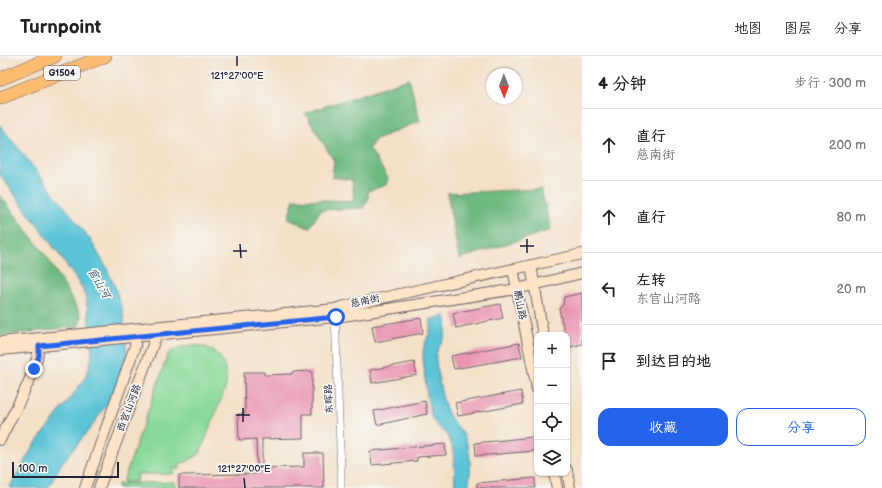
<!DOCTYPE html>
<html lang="zh">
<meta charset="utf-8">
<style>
:root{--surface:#fff;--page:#f6f6f6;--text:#222;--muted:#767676;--line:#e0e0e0;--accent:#2563eb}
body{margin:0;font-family:"Balsamiq Sans","LXGW WenKai TC",sans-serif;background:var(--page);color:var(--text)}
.controls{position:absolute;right:12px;bottom:12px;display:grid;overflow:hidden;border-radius:8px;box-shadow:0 1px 3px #0004}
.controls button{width:36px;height:36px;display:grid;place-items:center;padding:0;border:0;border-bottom:1px solid var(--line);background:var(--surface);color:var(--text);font:20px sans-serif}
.compass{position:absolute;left:486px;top:12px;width:36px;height:36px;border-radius:50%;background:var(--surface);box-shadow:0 1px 3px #0004;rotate:179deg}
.scale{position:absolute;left:12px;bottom:10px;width:107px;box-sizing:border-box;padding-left:4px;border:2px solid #22223b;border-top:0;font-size:11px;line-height:14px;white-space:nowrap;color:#22223b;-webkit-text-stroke:3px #f6f6f2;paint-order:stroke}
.stop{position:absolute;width:12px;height:12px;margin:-9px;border:3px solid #2563eb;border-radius:50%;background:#fff}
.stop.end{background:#2563eb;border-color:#fff;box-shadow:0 1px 4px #0008}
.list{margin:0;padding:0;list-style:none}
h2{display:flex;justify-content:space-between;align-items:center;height:52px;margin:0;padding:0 16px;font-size:17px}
h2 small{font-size:13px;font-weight:400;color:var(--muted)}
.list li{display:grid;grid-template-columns:26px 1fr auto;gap:12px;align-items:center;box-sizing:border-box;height:72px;padding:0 16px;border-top:1px solid var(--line)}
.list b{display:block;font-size:15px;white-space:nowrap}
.list p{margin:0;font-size:13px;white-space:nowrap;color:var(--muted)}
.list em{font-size:13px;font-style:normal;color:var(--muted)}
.actions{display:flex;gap:8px;padding:12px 16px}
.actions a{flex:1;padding:9px 0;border:1px solid var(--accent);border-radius:12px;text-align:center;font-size:14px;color:var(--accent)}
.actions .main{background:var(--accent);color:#fff}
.icon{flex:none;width:22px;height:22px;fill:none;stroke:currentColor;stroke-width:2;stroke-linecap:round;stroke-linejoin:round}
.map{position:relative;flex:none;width:582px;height:432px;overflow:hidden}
header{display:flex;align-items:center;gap:24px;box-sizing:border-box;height:56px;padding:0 20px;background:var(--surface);border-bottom:1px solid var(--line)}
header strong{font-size:19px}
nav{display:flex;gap:22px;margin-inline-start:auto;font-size:14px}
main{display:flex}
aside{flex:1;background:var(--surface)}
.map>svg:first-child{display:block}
</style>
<header>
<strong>Turnpoint</strong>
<nav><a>地图</a><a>图层</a><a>分享</a></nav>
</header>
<main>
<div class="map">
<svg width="582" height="432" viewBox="0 0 582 432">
<rect width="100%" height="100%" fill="#f6f6f2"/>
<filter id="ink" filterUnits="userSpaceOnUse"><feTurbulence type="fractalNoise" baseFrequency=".025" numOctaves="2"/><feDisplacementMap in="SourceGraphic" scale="8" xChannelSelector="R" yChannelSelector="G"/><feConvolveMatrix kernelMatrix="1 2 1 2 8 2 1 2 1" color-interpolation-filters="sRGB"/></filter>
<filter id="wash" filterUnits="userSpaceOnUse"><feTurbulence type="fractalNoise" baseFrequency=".012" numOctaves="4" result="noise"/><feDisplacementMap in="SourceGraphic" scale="16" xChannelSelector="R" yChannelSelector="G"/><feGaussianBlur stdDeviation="0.9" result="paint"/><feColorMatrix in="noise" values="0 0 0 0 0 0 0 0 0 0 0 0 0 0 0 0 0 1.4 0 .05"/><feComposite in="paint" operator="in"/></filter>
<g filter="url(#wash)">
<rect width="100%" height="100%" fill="#f4e0c7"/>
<!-- green -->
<path fill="#88d999" stroke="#557e6a" d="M193 289C219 291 227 305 226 330L200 397 187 406 180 407V413H173V418H138L136 426H123L168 298C176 292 183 290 193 289Z
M175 426V432H118V428Z"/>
<!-- forest -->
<path fill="#6eb981" stroke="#486e5e" d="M409 23 420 65 376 83 369 92 388 122 386 129 368 135V144L363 152 321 154 309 172 288 163 294 143 354 145 352 124 332 121 334 105 305 57Z
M541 133 551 174 459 203 447 137Z
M0 139 49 204 81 259 79 270 0 280Z"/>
<!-- water -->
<path fill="#5bc4d7" stroke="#3e7389" d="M0 69 90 183 106 211 115 231 123 256 127 299 115 335 92 370 62 407 48 432H9L32 392 84 324 89 312 92 300 88 255 86 243 82 232 61 201 0 119Z
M445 260C448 267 446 279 442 287 440 289 438 292 437 295 435 301 436 309 438 316 440 331 442 347 450 361 453 367 459 371 463 378 471 392 472 416 468 432H455C454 417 456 393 448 381 444 374 435 370 432 362 426 344 425 320 423 301 422 285 432 281 431 263Z"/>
<g id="blocks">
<!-- building -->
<path fill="#ea95b2" d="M582 237V288L567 292V279H565L559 253 563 249 564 241Z
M500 248 503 262 456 272 453 257Z
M421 262 423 277 375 286 372 270Z
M519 287 522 301 454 313 451 300Z
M414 306 417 319 372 327 370 314Z
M312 315V358H303V382L262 383V412L304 411V397H323L324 432H179V419L257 418 256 383 239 384 238 358H245L244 316H264V319L292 318V316Z
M521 335 523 348 458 360 455 347Z
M425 345 427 358 377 369 374 355Z
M533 381 534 395 476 400 475 387Z
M445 388 446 399 417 401V405L372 409 370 395Z
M535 422V432H477V427Z"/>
</g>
</g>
<g filter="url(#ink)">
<use href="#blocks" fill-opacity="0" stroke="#6c646c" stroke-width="1"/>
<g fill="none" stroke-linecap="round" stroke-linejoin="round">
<!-- street casing -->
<g stroke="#6c646c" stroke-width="8">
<path id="street" d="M335 257 341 417V432"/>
</g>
<!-- secondary casing -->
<g stroke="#6c646c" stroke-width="12">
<path id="secondary" d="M531 209 543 279
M513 213 537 333
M0 286 335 253 341 251 582 198
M0 294 336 261 517 233 582 217
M0 384C11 360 42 309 39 284
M567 414 570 432
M554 417 557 432
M85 432 135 290 136 276
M99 432 157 278V272"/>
</g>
<!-- highway casing -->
<g stroke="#6c646c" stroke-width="14">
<path id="highway" d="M0 23 55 0
M0 42 105 0"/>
</g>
<!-- street -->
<use href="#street" stroke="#fff" stroke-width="7"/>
<!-- secondary -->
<use href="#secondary" stroke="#fee4c6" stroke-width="10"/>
<!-- highway -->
<use href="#highway" stroke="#fdbc70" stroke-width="13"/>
</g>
</g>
<g fill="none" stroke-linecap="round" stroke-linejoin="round" filter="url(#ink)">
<!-- route -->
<path stroke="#2563eb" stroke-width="5" d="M34 313 39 299V290L336 261"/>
</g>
<!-- ticks -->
<path fill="none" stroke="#22223b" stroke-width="1.5" d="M237 0V10M527 183V197M240 188 241 202M520 190H534M233 195H247M243 352V366M236 359H250M244 422 245 432"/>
<g text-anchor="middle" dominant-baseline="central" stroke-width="3.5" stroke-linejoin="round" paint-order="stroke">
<!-- shield labels -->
<rect fill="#f6f6f2" stroke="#626272" stroke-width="1" x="44" y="10" width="36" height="14" rx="3"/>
<g font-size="9" font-weight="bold" fill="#22223b">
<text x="62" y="17">G1504</text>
</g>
<!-- street labels -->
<g font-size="10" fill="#22223b" stroke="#f6f6f2">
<text transform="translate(365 245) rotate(-12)">慈南街</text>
<text transform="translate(520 249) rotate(79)">鹏山路</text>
<text transform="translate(329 343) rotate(-92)">东晖路</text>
<text transform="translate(129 352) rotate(-69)">西官山河路</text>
</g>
<!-- water labels -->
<g font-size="11" font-style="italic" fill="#365b72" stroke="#f6f6f2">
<text transform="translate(99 227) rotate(60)">官山河</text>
</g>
</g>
<g font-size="10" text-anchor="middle" fill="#22223b" stroke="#f6f6f2" stroke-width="3.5" stroke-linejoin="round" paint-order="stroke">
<text x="237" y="23">121°27'00"E</text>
<text x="244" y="416">121°27'00"E</text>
</g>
</svg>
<div class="controls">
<button>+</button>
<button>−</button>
<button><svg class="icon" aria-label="locate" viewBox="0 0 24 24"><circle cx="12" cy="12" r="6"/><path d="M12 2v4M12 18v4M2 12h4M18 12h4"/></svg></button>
<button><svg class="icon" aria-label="layers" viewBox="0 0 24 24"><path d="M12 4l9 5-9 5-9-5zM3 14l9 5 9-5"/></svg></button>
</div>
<svg class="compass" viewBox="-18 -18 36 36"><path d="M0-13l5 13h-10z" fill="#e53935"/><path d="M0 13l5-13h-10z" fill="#767676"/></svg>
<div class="scale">100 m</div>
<div class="stop" style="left:336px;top:261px"></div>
<div class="stop end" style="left:34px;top:313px"></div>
</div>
<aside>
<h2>4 分钟<small>步行 · 300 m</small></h2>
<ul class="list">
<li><svg class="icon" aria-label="ahead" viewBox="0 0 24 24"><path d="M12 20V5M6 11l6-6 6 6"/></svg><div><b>直行</b><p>慈南街</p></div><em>200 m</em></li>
<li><svg class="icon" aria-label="ahead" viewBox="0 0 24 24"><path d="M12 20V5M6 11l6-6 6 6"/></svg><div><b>直行</b></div><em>80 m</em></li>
<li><svg class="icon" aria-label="left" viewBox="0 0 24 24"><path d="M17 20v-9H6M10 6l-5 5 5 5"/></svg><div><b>左转</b><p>东官山河路</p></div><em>20 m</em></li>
<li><svg class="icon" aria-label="arrive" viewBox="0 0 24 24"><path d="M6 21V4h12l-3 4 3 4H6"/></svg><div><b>到达目的地</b></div></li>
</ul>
<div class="actions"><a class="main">收藏</a><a>分享</a></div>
</aside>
</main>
